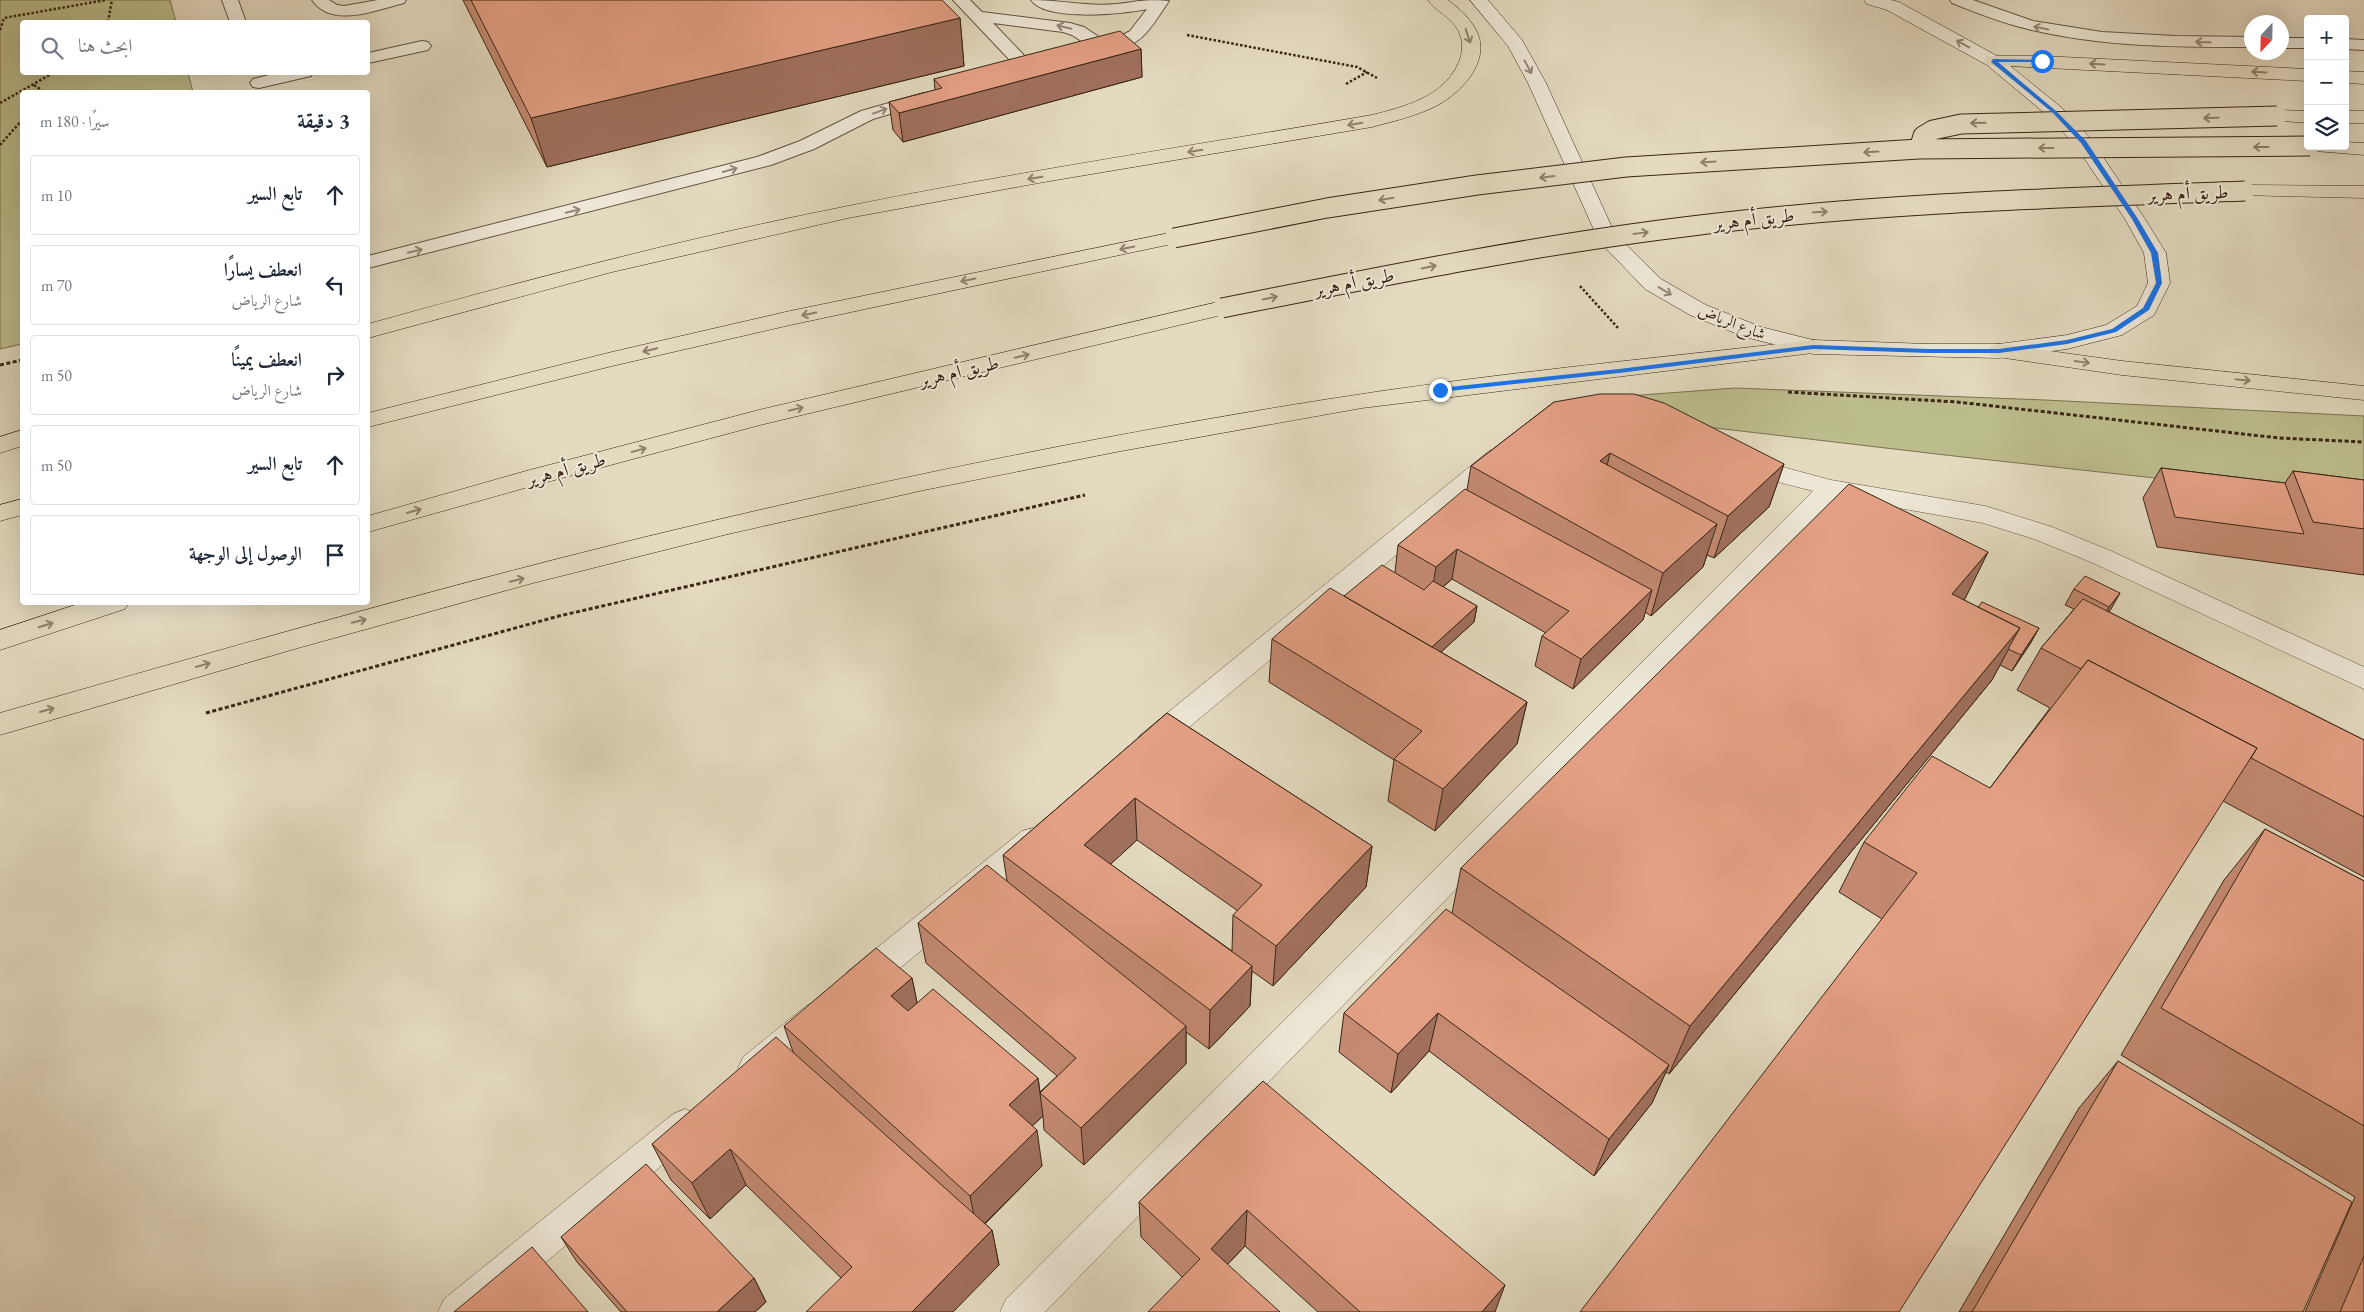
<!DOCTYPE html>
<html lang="ar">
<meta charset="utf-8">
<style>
:root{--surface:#fff;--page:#f6f6f7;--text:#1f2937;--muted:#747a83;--line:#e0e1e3}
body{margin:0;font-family:"EB Garamond",Amiri,serif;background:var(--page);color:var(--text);direction:rtl}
.controls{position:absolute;right:15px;top:15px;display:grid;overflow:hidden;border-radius:5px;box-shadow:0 5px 20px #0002}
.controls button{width:45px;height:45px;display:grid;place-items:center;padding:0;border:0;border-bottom:1px solid var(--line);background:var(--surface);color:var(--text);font:25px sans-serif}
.compass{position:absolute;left:2244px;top:15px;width:45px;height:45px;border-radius:50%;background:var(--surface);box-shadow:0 5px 20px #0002;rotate:202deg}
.stop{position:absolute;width:15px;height:15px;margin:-11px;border:4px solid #1a73e8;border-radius:50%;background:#fff}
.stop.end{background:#1a73e8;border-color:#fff;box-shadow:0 1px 5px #0008}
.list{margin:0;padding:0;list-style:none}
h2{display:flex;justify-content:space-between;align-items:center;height:65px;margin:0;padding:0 20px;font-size:21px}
h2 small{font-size:16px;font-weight:400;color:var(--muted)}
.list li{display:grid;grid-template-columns:32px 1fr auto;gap:15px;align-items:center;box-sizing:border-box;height:80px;margin:0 10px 10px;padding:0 10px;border:1px solid var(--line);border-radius:5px}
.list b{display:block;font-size:19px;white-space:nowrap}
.list p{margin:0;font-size:16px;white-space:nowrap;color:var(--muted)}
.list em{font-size:16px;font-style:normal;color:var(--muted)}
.icon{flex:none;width:28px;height:28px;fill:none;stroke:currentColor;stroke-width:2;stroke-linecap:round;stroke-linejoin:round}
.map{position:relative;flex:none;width:2364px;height:1312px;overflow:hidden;direction:ltr}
.search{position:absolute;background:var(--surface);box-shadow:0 5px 20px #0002;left:20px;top:20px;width:350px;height:55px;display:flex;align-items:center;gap:12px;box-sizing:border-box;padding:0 18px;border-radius:5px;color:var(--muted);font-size:19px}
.panel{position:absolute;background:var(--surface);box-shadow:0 5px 20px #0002;left:20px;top:90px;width:350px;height:515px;border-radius:5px;direction:rtl}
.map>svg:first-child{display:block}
</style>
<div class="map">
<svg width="2364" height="1312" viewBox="0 0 2364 1312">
<rect width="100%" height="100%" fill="#e3dac0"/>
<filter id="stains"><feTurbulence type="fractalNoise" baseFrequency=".004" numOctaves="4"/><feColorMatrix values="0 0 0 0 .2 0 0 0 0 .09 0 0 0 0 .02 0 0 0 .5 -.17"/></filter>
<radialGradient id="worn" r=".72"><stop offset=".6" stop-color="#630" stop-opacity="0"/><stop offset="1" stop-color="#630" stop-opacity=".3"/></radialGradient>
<!-- green -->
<path fill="#bcbd8d" stroke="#7b7251" d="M0 0H170L176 22H22V72L188 73 193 92H22V344L0 349Z
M1735 388 2045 400 2364 416V501L1954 456 1587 413 1588 399Z"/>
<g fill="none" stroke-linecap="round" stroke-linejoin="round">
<!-- service casing -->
<g stroke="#645340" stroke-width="2">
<path id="service" d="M222 0H238L246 22H230Z
M312 0H329L337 5 344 6 378 0H406L404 3C376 10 332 29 312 0Z
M953 0H970L982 12 1070 23 1084 27 1108 43 1130 31 1147 9C1124 14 1046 22 1031 0 1067 0 1095 9 1132 2 1143 0 1160 0 1169 1 1151 27 1146 41 1114 53 1106 56 1099 58 1091 56L1088 52 1092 48 1072 35 1063 32 993 23 1038 70 1035 74H1023Z
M1950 0H1973L2033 21 2102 32 2175 36 2252 37V47C2177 47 2101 47 2028 29 2002 23 1977 13 1952 3Z
M2282 38H2308V48H2282Z
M2345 39 2364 40V50L2345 49Z
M422 41 428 42 431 46 428 50 368 63V53Z
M281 72H313L311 76 259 88 253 87 250 83 253 79Z
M924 93 930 94 933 98 930 102 873 119 814 149 771 165 368 268V256L757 157 800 141 861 111Z"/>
</g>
<!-- minor casing -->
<g stroke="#645340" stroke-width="1">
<path id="minor" d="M1498 449 1507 451 1510 457 1507 463 1159 752 1149 755 1139 752 1135 744 1139 736 1489 451Z
M1745 457 1831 480 1985 506 2052 527 2111 551 2364 667V689L2093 563 2034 539 1983 523 1837 497 1045 1312H1000L1006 1299 1813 491 1736 471 1733 465 1736 459Z
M1033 828 1044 831 1048 840 1044 849 871 992 859 996 847 992 843 982 847 972 1022 831Z
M818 1001 830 1006 835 1016 830 1026 767 1079 755 1083 743 1079 738 1068 743 1057 806 1006Z
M685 1109 697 1114 702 1125 697 1136 486 1312H438L444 1299 673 1114Z"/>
</g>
<!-- secondary casing -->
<g stroke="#3a2615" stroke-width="1">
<path id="secondary" d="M1470 0H1488L1522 40 1546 83 1615 234 1661 279 1706 305 1761 327 1813 340 1928 344H1999L2067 335 2106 325 2137 306 2148 283 2144 253 2125 219 2076 146 2048 116 1987 65 1887 10 1867 4 1864 0H1891L1899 2 1999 57 2062 108 2090 138 2145 219 2166 253 2170 283 2154 315 2122 335 2067 349 1999 358 1813 354 1745 337 1690 315 1645 289 1599 241 1528 83 1508 46Z"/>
</g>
<!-- primary casing -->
<g stroke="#3a2615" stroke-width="1">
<path id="primary" d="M1428 0H1448C1460 9 1472 20 1478 34 1489 64 1461 92 1438 105 1417 116 1394 121 1372 127L1044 182 848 218 612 272 368 338V324C526 280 686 238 848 206 1022 171 1197 145 1372 115 1404 107 1443 97 1458 64 1463 53 1464 41 1458 30 1451 17 1436 12 1428 0Z
M1993 56H2042L2308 69V81L1987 65 1984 61 1987 57Z
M2345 71 2364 72V84L2345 83Z
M2277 110 2308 111V123L2270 120 2267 116 2270 112Z
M2345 111H2364V123H2345Z
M2308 141V146H2345V142L2364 143V155L2303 150 2300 146 2303 142Z
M2245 185 2364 186V198L2238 195 2235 191 2238 187Z
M1174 232 1181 234 1184 238 1181 242 790 325 612 366 368 427V413L612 352 790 311Z
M1222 301 1230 303 1233 308 1230 313 760 425 532 486 368 532V516L526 471 759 410Z
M1813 340 1821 342 1824 347 1821 352 1362 408 1121 451 924 490 728 534 533 583 298 648 0 735V713C209 653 418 593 629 541 858 485 1090 437 1323 400 1485 374 1650 359 1813 340Z
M1999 344 2122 361 2364 386V400L2122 375 1991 356 1988 351 1991 346Z
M22 430V446L0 453V437Z
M22 499V515L0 521V505Z
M84 602H129L125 609 0 650V630Z"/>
</g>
<!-- path-far1 -->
<path stroke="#3a2615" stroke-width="2.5" stroke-dasharray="2.5 2" stroke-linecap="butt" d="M108 22 112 0
M0 30 4 18 106 0
M1187 35 1357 67 1377 78
M1346 84 1367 72
M34 85 44 92
M0 103 55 72
M0 145 22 120
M1580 286 1618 328"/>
<!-- path -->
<path stroke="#3a2615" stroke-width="3" stroke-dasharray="4 2.5" stroke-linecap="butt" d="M0 365 22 360
M1788 392 1957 402 2279 438 2364 442
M206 713 559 616 1085 495"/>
<!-- service -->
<use href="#service" fill="#ede7d6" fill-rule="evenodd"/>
<!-- minor -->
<use href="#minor" fill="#ede7d6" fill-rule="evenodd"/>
<!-- secondary -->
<use href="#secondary" fill="#ede7d6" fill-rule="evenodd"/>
<!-- primary -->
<use href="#primary" fill="#e3dac0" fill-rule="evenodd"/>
<!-- primary-bridge casing -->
<g stroke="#3a2615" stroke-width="21" stroke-linecap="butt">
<path id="primary-bridge" d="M1919 149 1923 136 1933 130 1961 124 2277 116
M1174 238 1327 208 1477 185 1626 167 1919 149 2310 146
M1222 308C1378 277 1534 245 1692 226 1875 203 2060 198 2245 191"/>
</g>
<!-- primary-bridge -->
<use href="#primary-bridge" stroke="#e3dac0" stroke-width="19"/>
</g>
<!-- wall -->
<path fill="#c48a72" stroke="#3a2615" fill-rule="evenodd" d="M463 0H942L960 18 964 66 547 167Z
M1141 49 1142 77 903 142 893 130 889 102 935 90 934 79Z
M1554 402 1784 464 1769 507 1714 558 1707 555 1703 567 1651 616 1645 612 1643 620 1573 689 1535 666 1542 636 1546 633 1452 579 1443 587 1477 606 1474 622 1441 652 1527 702 1517 744 1435 831 1388 801 1394 760 1269 682 1272 639 1344 596 1395 572 1398 545 1467 490 1471 466Z
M2161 468 2285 483 2293 471 2364 480V575L2157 547 2143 498Z
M1988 552 1964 600 1978 607 2039 628 2030 644 2012 671 2000 665 1992 680 1669 1074 1666 1072 1652 1103 1594 1176 1429 1051 1391 1093 1339 1052 1344 1013 1452 913 1461 868Z
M2074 589 2120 593 2109 612 2364 740V877L2223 801 1882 919 1839 892 1864 842 1990 788 2050 708 2017 690 2041 648 2074 609 2065 605Z
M1167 713 1372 846 1366 887 1273 986 1252 971 1250 1006 1209 1049 1186 1032V1064L1084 1165 1044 1130 1043 1116 1032 1126 1042 1166 985 1224 992 1230 999 1265 841 1278 746 1185 710 1219 671 1180 652 1144 793 1052 784 1026 912 978 917 1003 1038 1078 1040 1092 1057 1076 926 963 918 923 1007 881 1003 855ZM1137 840 1238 911 1233 915 1232 951 1110 864Z
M2265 829 2364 881V1312H2305L2355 1197 2121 1055 2224 880Z
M2118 1061 2303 1312H1959L2079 1108Z
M1263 1081 1495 1312H1318L1245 1246 1228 1264 1182 1277 1141 1237 1139 1202Z
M561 1237 754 1278 766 1302 755 1312H621L577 1262Z"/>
<!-- shaded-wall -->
<path fill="#a0705d" stroke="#3a2615" d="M960 18 964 66 547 167 531 118Z
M1141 49 1142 77 903 142 899 113Z
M1610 453 1600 496V461Z
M1784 464 1769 507 1714 558 1728 516Z
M1717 524 1703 567 1651 616 1663 573Z
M1457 549 1452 579 1431 597 1436 567Z
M1988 552 1962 605 1952 594Z
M1652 590 1643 620 1573 689 1581 659Z
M2120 593 2111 609 2100 622 2109 607Z
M1477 606 1474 622 1419 672 1422 656Z
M2020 628 1992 680 1669 1074 1690 1026Z
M2039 628 2030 644 2012 671 2021 655Z
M1527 702 1517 744 1435 831 1443 789Z
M1135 798 1137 840 1087 886 1084 845Z
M1372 846 1366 887 1273 986 1276 946Z
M1252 966 1250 1006 1209 1049 1210 1010Z
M912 978 920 1017 900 1035 891 996Z
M1438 1013 1429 1051 1391 1093 1398 1054Z
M1186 1026V1064L1084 1165 1081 1128Z
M1669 1065 1652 1103 1594 1176 1609 1139Z
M1038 1078 1043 1116 1015 1142 1009 1105Z
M1037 1130 1042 1166 977 1231 970 1196Z
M730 1149 746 1185 710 1219 692 1183Z
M1247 1210 1245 1246 1210 1283 1211 1249Z
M992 1230 999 1265 953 1312H912Z
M754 1278 766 1302 755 1312H717Z
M1505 1285 1495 1312H1482Z"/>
<!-- building -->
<path fill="#e4a085" stroke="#3a2615" d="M471 0H942L960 18 531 118Z
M1120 31 1141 49 899 113 889 102 942 88 934 79Z
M1600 394H1634L1664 403 1784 464 1728 516 1610 453 1600 461 1717 524 1663 573 1471 466 1554 402Z
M2161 468 2285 483 2304 534 2175 517Z
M2293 471 2364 480V529L2313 522Z
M1849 484 1988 552 1952 594 2020 628 1690 1026 1461 868Z
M1465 489 1652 590 1581 659 1542 636 1569 611 1457 549 1436 567 1398 545Z
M1382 565 1424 590 1433 581 1477 606 1432 647 1344 596Z
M2085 576 2120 593 2109 607 2074 589Z
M1330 588 1527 702 1443 789 1394 759 1422 731 1272 639Z
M2083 599 2364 740V817L2251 758 2257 748 2088 660 2081 669 2041 648Z
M1982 602 2039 628 2021 655 2008 649 2020 628 1978 607Z
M2088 660 2257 748 1899 1312H1580L1917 873 1864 842 1932 756 1990 788Z
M1167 713 1372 846 1276 946 1233 915 1262 885 1135 798 1084 845 1252 966 1210 1010 1003 855Z
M2265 829 2364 881V1126L2161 1008Z
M987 865 1186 1026 1081 1128 1040 1093 1076 1058 918 923Z
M1446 909 1669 1065 1609 1139 1438 1013 1398 1054 1344 1013Z
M876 948 912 978 891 996 908 1011 933 989 1038 1078 1009 1105 1037 1130 970 1196 784 1026Z
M776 1037 992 1230 912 1312H806L852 1267 730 1149 692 1183 652 1144Z
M2118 1061 2352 1202 2303 1312H1972Z
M1263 1081 1505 1285 1482 1312H1360L1247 1210 1211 1249 1280 1312H1148L1200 1259 1139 1202Z
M646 1164 754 1278 717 1312H627L561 1237Z
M532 1247 588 1312H454Z
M2364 1256V1312H2340Z"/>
<!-- one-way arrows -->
<defs><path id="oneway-shaft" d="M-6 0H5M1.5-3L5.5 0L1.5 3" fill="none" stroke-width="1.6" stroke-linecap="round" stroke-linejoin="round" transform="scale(1.25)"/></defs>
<g stroke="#948676">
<use href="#oneway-shaft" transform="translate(1064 27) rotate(-166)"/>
<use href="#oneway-shaft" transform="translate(2041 28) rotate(-169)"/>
<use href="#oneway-shaft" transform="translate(2203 42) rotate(-179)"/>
<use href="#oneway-shaft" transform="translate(1963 44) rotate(-151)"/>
<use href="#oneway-shaft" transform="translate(1528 67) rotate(62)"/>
<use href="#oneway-shaft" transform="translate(880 111) rotate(-20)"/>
<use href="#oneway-shaft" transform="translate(730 170) rotate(-16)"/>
<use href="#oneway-shaft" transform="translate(573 211) rotate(-14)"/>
<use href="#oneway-shaft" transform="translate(415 251) rotate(-14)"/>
<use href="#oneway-shaft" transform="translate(1665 291) rotate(31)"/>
</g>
<g stroke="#8e806a">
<use href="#oneway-shaft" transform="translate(1468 36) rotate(72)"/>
<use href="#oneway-shaft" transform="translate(2097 64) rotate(-177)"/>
<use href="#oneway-shaft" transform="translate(2259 72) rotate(-177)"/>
<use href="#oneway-shaft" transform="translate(2211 118) rotate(179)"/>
<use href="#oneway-shaft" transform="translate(1978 123) rotate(179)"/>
<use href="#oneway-shaft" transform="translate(1355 124) rotate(170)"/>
<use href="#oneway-shaft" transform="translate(2261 147) rotate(180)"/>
<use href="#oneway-shaft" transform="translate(2046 148) rotate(180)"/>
<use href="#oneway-shaft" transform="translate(1195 151) rotate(170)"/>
<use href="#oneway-shaft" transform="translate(1871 152) rotate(177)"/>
<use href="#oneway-shaft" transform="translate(1708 162) rotate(176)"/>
<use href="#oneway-shaft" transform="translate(1547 177) rotate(173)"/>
<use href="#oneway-shaft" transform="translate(1035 178) rotate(170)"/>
<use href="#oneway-shaft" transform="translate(1386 199) rotate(171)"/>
<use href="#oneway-shaft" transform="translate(1820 212) rotate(-4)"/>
<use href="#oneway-shaft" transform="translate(1641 233) rotate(-8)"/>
<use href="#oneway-shaft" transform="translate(1127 248) rotate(168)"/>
<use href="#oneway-shaft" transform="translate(1429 267) rotate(-11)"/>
<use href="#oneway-shaft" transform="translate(968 280) rotate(168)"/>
<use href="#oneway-shaft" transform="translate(1270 298) rotate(-11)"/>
<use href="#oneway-shaft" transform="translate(809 314) rotate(168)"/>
<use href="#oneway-shaft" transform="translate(650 350) rotate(167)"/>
<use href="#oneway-shaft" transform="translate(1022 356) rotate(-13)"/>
<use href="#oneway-shaft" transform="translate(2082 362) rotate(8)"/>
<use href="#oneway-shaft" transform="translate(2243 380) rotate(6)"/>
<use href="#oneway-shaft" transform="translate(796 409) rotate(-13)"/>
<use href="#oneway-shaft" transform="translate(639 450) rotate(-15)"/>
<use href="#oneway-shaft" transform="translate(414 511) rotate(-16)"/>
<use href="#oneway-shaft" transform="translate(517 580) rotate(-14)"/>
<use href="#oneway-shaft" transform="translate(359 621) rotate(-14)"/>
<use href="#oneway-shaft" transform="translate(46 625) rotate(-18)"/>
<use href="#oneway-shaft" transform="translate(203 665) rotate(-16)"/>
<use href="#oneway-shaft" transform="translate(47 710) rotate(-16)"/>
</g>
<!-- route -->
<path fill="#1a73e8" d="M1993 59 2044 60 2042 62H1998L2056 111 2086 141 2138 219 2158 253 2162 283 2149 310 2116 332 2067 344 1999 353H1928L1813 349 1619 373 1440 392 1437 390 1440 388 1619 369 1813 345 1928 349H1999L2067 340 2112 329 2143 308 2156 283 2151 253 2132 219 2081 143 2053 113 1991 62Z"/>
<g text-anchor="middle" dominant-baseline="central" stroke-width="4" stroke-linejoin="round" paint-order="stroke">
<!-- far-street labels -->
<g font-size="16" fill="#3a2615" stroke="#ede7d6">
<text transform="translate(1732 322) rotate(21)">شارع الرياض</text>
</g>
<!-- street labels -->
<g font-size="19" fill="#3a2615" stroke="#ede7d6">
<text transform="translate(2188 193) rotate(-2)">طريق أم هرير</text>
<text transform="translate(1754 219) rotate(-6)">طريق أم هرير</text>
<text transform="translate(1354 282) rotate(-11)">طريق أم هرير</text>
<text transform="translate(959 371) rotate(-13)">طريق أم هرير</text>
<text transform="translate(566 469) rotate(-15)">طريق أم هرير</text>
</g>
</g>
<rect width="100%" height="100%" filter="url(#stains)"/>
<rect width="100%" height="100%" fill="url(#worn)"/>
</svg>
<div class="controls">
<button>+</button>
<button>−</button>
<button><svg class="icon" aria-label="layers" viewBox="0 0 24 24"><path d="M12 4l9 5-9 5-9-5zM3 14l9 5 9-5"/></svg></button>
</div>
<svg class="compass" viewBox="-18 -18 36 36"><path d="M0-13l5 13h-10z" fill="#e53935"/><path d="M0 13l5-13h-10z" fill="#747a83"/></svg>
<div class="stop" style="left:2042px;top:61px"></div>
<div class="stop end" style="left:1440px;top:390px"></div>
<div class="search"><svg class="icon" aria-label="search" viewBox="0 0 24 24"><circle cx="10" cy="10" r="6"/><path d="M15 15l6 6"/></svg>ابحث هنا</div>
<section class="panel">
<h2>3 دقيقة<small>سيرًا · 180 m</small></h2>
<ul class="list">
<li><svg class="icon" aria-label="ahead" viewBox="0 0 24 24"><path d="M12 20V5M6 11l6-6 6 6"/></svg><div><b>تابع السير</b></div><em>10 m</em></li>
<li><svg class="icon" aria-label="left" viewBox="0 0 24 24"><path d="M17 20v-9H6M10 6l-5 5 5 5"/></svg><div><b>انعطف يسارًا</b><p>شارع الرياض</p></div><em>70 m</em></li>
<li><svg class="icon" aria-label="right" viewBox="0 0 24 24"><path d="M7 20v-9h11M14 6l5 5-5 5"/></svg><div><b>انعطف يمينًا</b><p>شارع الرياض</p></div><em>50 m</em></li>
<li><svg class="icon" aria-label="ahead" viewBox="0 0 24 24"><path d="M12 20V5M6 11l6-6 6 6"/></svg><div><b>تابع السير</b></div><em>50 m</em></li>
<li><svg class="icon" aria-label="arrive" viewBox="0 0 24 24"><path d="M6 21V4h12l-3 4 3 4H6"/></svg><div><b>الوصول إلى الوجهة</b></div></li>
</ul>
</section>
</div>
